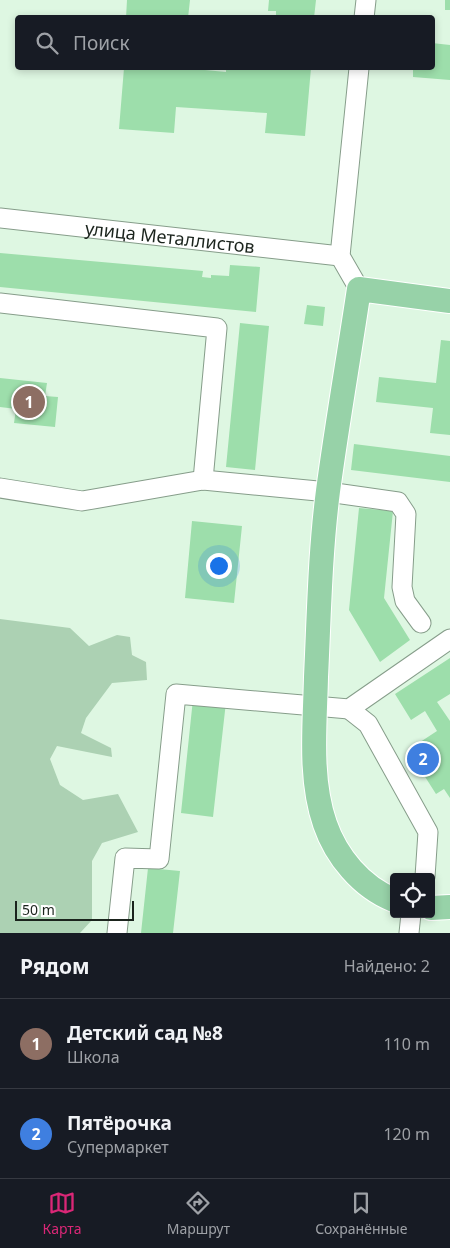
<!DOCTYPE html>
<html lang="ru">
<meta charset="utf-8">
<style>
:root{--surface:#171b24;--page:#20242c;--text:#f1f3f6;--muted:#9ea1a6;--line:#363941;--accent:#db2777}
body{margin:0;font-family:"Noto Sans",sans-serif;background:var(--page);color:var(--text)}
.controls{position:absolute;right:15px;bottom:15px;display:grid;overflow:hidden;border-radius:5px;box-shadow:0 2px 8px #0003}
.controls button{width:45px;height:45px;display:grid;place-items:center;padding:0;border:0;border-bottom:1px solid var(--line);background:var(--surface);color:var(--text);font:25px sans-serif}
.scale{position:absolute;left:15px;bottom:12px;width:119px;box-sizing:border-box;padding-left:5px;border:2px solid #1b241d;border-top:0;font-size:14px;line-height:18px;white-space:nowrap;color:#1b241d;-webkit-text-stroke:4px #fff;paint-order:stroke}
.you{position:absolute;left:218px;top:565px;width:18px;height:18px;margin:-12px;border:4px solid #fff;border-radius:50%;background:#1a73e8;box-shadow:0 0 0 8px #1a73e833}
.badge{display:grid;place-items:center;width:32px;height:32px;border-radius:50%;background:var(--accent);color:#fff;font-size:16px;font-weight:700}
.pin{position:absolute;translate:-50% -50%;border:2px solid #fff;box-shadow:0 1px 5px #0006}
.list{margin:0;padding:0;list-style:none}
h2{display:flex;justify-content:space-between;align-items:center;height:65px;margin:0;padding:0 20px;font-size:21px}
h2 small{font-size:16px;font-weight:400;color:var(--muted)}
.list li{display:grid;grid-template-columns:32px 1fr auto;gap:15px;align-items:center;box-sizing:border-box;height:90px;padding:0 20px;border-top:1px solid var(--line)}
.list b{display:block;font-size:19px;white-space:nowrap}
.list p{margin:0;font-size:16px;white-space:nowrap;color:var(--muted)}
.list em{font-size:16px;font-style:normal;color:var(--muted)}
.icon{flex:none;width:28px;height:28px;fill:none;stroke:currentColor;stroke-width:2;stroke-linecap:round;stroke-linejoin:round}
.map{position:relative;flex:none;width:450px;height:933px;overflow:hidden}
.search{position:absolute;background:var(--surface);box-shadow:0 2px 8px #0003;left:15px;right:15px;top:15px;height:55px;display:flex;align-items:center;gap:12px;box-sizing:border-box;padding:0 18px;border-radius:5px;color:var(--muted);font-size:19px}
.sheet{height:245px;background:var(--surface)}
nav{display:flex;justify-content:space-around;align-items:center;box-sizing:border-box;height:70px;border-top:1px solid var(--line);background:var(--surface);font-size:14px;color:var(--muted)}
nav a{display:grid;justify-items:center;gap:2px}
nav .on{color:var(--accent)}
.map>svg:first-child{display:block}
</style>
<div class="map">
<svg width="450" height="933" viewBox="0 0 450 933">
<rect width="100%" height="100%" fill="#def7e2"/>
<!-- green -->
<path fill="#acd1b3" d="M0 619 70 628 89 646 117 635 130 637 132 655 146 662 147 680 112 683 86 718 81 733 111 748 112 757 57 746 50 759 60 785 83 800 118 794 138 832 102 843 92 861V920L80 933H0Z"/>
<!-- building -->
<path fill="#9ddeab" d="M127 0H190L188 18H126Z
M269 0H316L314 18H276V11H268Z
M445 0H450V10H445Z
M432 43 450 45V80L413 77V68H432Z
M124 68H184L226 72V68H311L305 136 265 133 267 113 176 107 174 133 119 129Z
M0 253 203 271 202 277 211 278V275L229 276 230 265 260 267 256 312 0 287Z
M307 305 325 307 323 326 304 324Z
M240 323 269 326 255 470 226 467Z
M441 340 450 341V435L430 433 433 408 376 402 379 377 436 383Z
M0 378 47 383 45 396 58 397 55 427 14 423 16 409 0 407Z
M354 444 450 456V482L351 470Z
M359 508 393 511 384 598 410 640 380 662 349 610Z
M192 521 242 526 234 603 185 598Z
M450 658V694L437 702 450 721V798L444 789 436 794 408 750 437 731 425 711 411 720 395 694Z
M193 699 226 702 213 817 181 813Z
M148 868 180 871 173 933H141Z"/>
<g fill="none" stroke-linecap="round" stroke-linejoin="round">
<!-- minor casing -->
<g stroke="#869d8a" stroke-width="21">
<g id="minor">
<path d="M364 18 366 0"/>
<path d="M359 68 340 256 359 289"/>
<path id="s1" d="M0 218 340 256"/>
<path d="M0 303 217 328 203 480"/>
<path d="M0 488 82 501 203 480 328 492 398 502 406 514 402 587 405 601 421 623"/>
<path d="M349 709 368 724 428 832 425 877"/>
<path d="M117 933 125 858 159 859 176 694 349 709 450 639"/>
<path d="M409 933 411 914"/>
</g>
</g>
<!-- major casing -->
<g stroke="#fff" stroke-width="26">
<path id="major" d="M394 900C361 887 336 856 325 824 309 778 315 724 316 677 319 615 320 553 328 491 337 424 349 356 359 289L450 301
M431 908 450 907"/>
</g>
<!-- minor -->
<use href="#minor" stroke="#fff" stroke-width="19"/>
<!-- major -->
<use href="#major" stroke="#97d2a8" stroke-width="24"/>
</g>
<g text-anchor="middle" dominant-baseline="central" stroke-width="4" stroke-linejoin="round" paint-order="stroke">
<!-- street labels -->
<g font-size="18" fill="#1b241d" stroke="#fff">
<text stroke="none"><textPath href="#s1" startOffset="171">улица Металлистов</textPath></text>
</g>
</g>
</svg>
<div class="controls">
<button><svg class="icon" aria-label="locate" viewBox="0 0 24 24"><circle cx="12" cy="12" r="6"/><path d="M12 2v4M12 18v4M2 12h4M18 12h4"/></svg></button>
</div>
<div class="scale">50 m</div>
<div class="you"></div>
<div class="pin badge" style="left:29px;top:402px;background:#8d6e63">1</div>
<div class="pin badge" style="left:423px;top:759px;background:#3f7fe0">2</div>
<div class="search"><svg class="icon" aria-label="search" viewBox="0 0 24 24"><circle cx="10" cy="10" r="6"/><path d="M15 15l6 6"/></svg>Поиск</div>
</div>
<section class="sheet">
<h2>Рядом<small>Найдено: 2</small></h2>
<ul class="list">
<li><span class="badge" style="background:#8d6e63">1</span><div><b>Детский сад №8</b><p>Школа</p></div><em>110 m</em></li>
<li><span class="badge" style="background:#3f7fe0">2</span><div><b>Пятёрочка</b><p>Супермаркет</p></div><em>120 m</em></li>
</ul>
</section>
<nav>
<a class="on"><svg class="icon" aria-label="map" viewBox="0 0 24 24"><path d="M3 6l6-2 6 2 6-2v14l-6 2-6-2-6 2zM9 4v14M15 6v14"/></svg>Карта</a>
<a><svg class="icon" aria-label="directions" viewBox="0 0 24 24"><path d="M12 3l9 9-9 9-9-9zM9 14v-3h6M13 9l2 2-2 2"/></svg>Маршрут</a>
<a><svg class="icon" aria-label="saved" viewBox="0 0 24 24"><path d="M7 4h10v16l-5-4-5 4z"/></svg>Сохранённые</a>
</nav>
